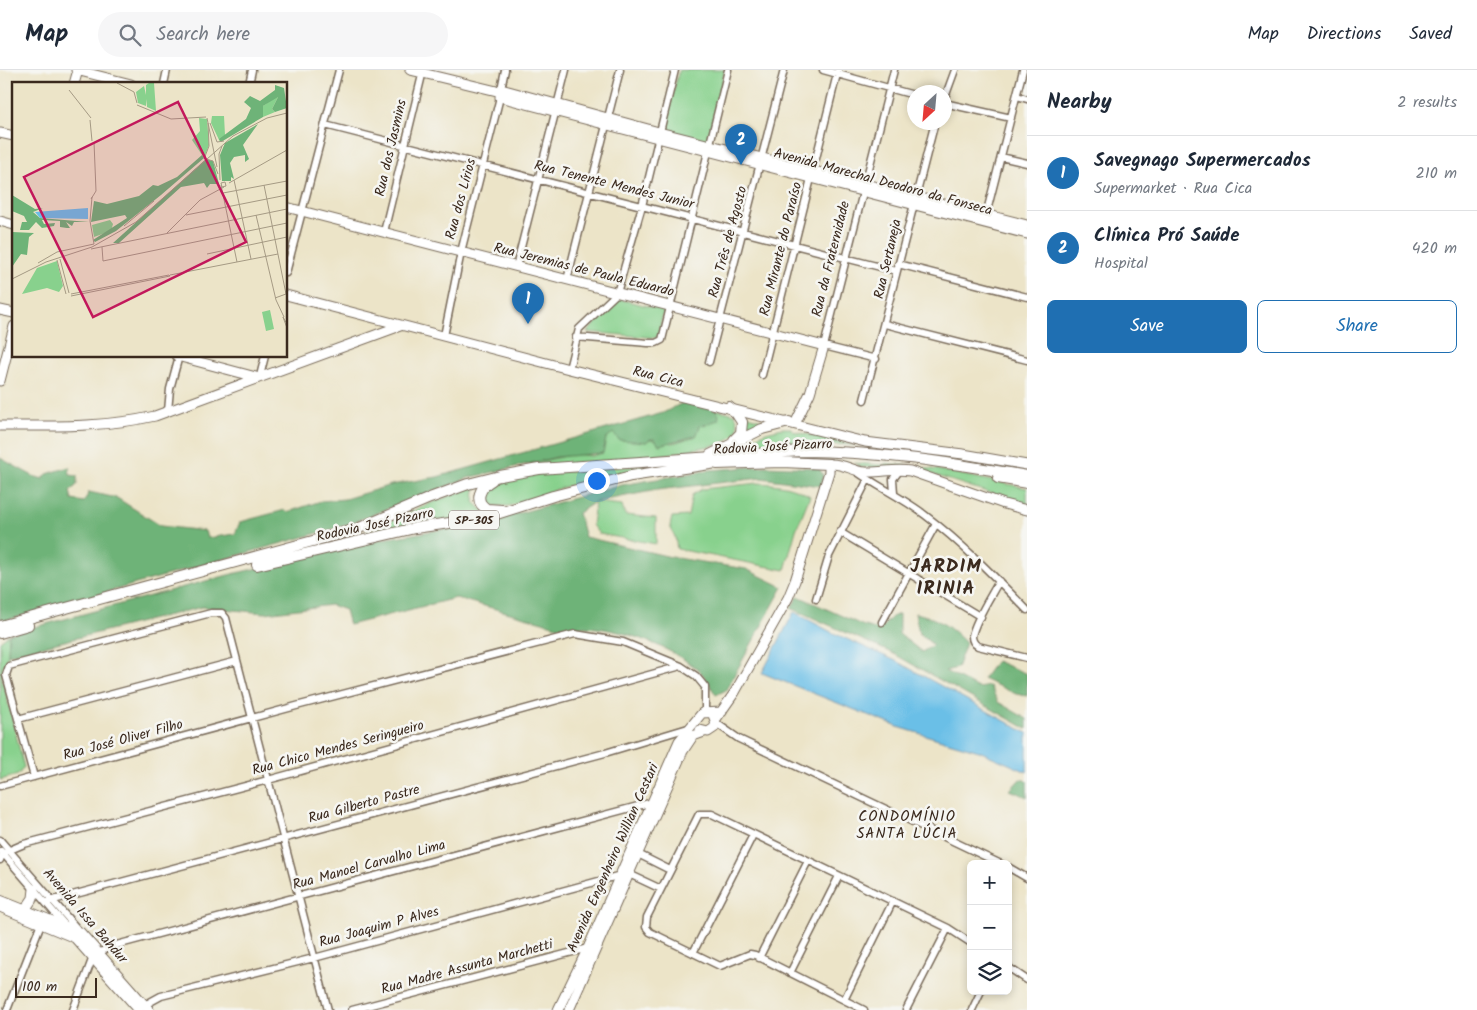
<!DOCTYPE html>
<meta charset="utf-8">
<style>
:root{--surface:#fff;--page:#f6f6f7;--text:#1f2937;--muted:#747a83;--line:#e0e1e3;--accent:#1f6fb2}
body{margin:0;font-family:Kalam,sans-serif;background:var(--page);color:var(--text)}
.controls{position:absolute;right:15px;bottom:15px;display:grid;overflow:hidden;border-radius:8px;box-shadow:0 2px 8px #0003}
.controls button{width:45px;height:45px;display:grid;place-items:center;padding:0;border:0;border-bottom:1px solid var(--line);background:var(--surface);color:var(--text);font:25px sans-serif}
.compass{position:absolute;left:907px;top:15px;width:45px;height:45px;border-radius:50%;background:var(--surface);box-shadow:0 2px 8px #0003;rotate:206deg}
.scale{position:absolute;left:15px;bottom:12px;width:82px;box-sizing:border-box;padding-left:5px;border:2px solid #3b2a1e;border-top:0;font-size:14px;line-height:18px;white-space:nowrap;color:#3b2a1e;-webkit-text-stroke:4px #f6f6f2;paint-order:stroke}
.you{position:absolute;left:596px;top:410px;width:18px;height:18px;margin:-12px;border:4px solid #fff;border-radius:50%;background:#1a73e8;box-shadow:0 0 0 8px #1a73e833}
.badge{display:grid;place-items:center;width:32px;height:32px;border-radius:50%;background:var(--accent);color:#fff;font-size:16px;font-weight:700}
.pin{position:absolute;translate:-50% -41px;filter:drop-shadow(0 1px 2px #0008)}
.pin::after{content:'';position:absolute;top:26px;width:18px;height:15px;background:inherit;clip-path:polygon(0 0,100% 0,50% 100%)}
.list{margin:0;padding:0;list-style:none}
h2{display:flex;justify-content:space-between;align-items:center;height:65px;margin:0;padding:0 20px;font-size:21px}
h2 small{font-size:16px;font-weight:400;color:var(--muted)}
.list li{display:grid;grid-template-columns:32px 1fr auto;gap:15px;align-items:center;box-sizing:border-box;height:75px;padding:0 20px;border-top:1px solid var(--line)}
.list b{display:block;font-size:19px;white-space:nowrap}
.list p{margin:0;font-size:16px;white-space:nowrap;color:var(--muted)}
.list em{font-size:16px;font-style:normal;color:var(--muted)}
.actions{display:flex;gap:10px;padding:15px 20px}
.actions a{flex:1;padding:11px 0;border:1px solid var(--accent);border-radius:8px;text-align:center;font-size:18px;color:var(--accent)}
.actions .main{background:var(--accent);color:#fff}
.icon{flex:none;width:28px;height:28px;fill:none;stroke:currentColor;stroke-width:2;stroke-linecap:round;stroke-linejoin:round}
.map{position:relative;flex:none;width:1027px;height:940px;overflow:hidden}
header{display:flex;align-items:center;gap:30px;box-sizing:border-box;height:70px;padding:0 25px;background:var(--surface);border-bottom:1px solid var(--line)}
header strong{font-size:24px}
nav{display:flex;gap:28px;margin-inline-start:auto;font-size:18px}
.search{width:350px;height:45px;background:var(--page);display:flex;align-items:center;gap:12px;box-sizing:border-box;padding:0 18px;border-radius:28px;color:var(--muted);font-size:19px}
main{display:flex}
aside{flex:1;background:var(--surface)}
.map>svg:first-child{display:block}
</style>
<header>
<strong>Map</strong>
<div class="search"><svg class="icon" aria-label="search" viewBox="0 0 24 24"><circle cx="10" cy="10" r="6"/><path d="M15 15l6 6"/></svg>Search here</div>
<nav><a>Map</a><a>Directions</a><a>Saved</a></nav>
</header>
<main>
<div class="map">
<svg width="1027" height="940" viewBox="0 0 1027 940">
<rect width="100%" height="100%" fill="#f6f6f2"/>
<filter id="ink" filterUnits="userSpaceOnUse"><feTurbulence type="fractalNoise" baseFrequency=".02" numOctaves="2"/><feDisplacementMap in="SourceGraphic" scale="10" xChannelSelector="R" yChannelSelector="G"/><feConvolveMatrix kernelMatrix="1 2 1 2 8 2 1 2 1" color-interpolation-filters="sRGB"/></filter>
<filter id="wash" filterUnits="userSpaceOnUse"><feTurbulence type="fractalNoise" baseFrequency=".0096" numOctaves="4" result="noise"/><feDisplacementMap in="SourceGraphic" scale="20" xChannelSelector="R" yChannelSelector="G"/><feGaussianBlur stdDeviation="1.12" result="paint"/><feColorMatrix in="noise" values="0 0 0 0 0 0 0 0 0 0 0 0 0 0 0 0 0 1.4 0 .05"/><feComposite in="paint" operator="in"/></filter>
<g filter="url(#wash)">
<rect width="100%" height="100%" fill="#ece4c8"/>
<!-- green -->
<path fill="#88d18d" stroke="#627e56" d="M679 0H725L707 71 663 60Z
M619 229 664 240 657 268 587 262Z
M715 339 735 344C739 354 740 361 731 368 722 375 705 377 694 379 639 391 582 393 525 395L574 384 591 386 603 383 606 368 613 362 646 372 650 369 673 373 696 366 700 356Z
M746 345 770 353 746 363Z
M782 358H791L793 361 855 375 788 374 730 378 766 362Z
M674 393 567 416 509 436H495L487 433 484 429 488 420 497 413 507 410 543 403Z
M854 393 885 395V393L939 400 1027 418V435L922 401 861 397Z
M758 413C778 414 793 416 810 426L796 460 785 500 677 479 675 467 670 456 672 447 688 446 692 425 702 419Z
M479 415 475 420 474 432 487 444 350 469 431 433Z
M595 432 622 435 625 445 656 448V474L599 464 592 455Z
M9 564 8 585 3 597 2 608 24 697 18 705 0 710V571Z"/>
<!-- forest -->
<path fill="#6eb378" stroke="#546e4b" d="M688 330 715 339 719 345 718 350 700 356 696 366 659 375 655 369H650L646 372 619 370 613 363 606 368 603 383 557 387 468 408 343 456 0 552V388L33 406 43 409 47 404 69 397 70 405 77 406V415L70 421 72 430 84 432 89 422 117 428 161 456 205 461 207 468 235 464 240 452 285 440 288 442 321 431 345 429 391 415 437 407 663 343Z
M764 396 819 398 823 405 821 416 761 408 657 420 595 432 578 443 585 467 671 487 746 499 783 517 726 620 716 625C709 614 703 602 692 595 659 571 603 552 564 558L456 528 349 555 345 540 331 535 265 543 202 537 8 585 9 564 228 505 382 469 483 453 622 415 710 400Z
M798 526 864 556 879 560 892 547 899 544V564L922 582 933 575 919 563 915 543C936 547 951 557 966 573L957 598 945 601 978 618 990 616 998 632 1027 649V659L894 584 791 538Z
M996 591 1027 604V626L1016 624 983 609Z
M1020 709 1027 711V727L1010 720Z"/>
<!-- water -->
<path fill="#6bbfe7" stroke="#537482" d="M794 542 831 562 896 591 1027 663V702L979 681 898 657 762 603Z"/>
</g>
<g filter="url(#ink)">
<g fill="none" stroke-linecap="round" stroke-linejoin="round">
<!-- street casing -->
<g stroke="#796b5a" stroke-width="9">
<path id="street" d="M823 0 914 25
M164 14 167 0
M249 14 252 0
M501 19 505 0
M1017 26 1027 29
M944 30 955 0
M944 33 1011 48
M325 55 896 201
M1001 87 1027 93
M986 145 1023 0
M384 162 423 1
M898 194 1027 227
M516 197 566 0
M286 203 339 0
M567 210 620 0
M885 254 1027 290
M444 266 461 182 500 27
M576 267 648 273H656L662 270 728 0
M876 289 824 276 894 0
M709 292 784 0
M569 299 579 259 617 223 642 136 675 0
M762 305 838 0
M260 306 265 286
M864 330 935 52
M168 341 170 319 179 286
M856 401C878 417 903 428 925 445 962 473 995 507 1027 540
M894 423 893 409 900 400
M840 462 981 547
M999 511C991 526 975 550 972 566 972 571 974 574 978 576L1027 588
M816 529 829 486 868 409
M882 552 936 454
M18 649 237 591
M716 653 739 669 1001 794
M34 707 6 605 9 596 211 543H222L226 548 328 940
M0 716 300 635 575 564 623 572 681 596 696 606 705 617V638L708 643
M0 770 79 861
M1 781 65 855
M638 784 670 800
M0 790 3 783 24 774 268 710 681 596
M1008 797 1027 808
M629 804 661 819
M46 832 605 683 688 658
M693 883 753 765
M759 888 808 791
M1008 897 1027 910
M790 903 839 806
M844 930 893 831
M141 937 161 926 314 888 621 805
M7 940 42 851
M73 940 93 887 109 877 653 732
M352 940 588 878
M864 940 755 885 750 884 720 896 650 862 646 857 647 847 699 744H712L948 858 971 873
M906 940 948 858
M972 940 981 921"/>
</g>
<!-- secondary casing -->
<g stroke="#796b5a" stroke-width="11">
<path id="secondary" d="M76 0 131 14
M410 0 501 22
M74 14 78 0
M0 63 14 66
M286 137 824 276 810 323 795 354
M0 151 14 155
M1027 155 659 62 501 19 500 27 1027 164
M286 225 569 299 865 372 963 384 1027 395
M0 240 14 243
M177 286 256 307
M0 311 14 256
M0 356C52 356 103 358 155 346L400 256
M716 649 735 622 788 528 795 511 829 402V394C845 393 853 402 866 402 881 403 895 398 910 401L1004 434 1027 440
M700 660 708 662 714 658 716 653 713 645
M0 830 80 862 149 940
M0 837 75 868 139 940
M25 840 33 828 34 819
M558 940 588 878 679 671 702 643 722 642
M569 940 683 681 693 666 704 662"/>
</g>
<!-- primary casing -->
<g stroke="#796b5a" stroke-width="12">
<path id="primary" d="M729 337 736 343 742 352 741 363 734 370
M710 385 762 359 789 352
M717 394 782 392 829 394
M998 408 1027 413
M492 410C480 417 473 431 487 439L502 440
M257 495 415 458 484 448 553 426 631 406 723 392
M0 556 357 459 430 428 468 414 500 406 539 399 801 381C878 381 951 393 1027 406
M0 563 28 555"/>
</g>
<!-- street -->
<use href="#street" stroke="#fff" stroke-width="6"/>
<!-- secondary -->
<use href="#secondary" stroke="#fff" stroke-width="9"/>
<!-- primary -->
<use href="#primary" stroke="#fff" stroke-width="10"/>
</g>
</g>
<g text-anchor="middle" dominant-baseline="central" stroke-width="5" stroke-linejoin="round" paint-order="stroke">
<!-- shield labels -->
<rect fill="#f6f6f2" stroke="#73675e" stroke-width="1" x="449" y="440.5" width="50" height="19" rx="4"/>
<g font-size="12" font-weight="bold" fill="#3b2a1e">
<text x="474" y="450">SP-305</text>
</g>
<!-- street labels -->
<g font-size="14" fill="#3b2a1e" stroke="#f6f6f2">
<text transform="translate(391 78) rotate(-77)">Rua dos Jasmins</text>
<text transform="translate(883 112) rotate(15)">Avenida Marechal Deodoro da Fonseca</text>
<text transform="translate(614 115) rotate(14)">Rua Tenente Mendes Junior</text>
<text transform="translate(461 129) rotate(-75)">Rua dos Lírios</text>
<text transform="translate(728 172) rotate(-75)">Rua Três de Agosto</text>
<text transform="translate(781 179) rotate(-76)">Rua Mirante do Paraíso</text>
<text transform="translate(831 189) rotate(-76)">Rua da Fraternidade</text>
<text transform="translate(888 189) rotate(-77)">Rua Sertaneja</text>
<text transform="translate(584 200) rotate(14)">Rua Jeremias de Paula Eduardo</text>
<text transform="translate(658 307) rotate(14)">Rua Cica</text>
<text transform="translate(773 377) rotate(-3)">Rodovia José Pizarro</text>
<text transform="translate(375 455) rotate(-12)">Rodovia José Pizarro</text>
<text transform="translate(123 670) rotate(-15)">Rua José Oliver Filho</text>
<text transform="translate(338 678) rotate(-15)">Rua Chico Mendes Seringueiro</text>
<text transform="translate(364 734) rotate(-15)">Rua Gilberto Pastre</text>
<text transform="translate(613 788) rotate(-66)">Avenida Engenheiro Willian Cestari</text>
<text transform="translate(369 795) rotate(-15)">Rua Manoel Carvalho Lima</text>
<text transform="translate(85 846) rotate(49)">Avenida Issa Bahdur</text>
<text transform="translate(379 857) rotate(-15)">Rua Joaquim P Alves</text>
<text transform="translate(467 897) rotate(-15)">Rua Madre Assunta Marchetti</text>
</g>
<!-- neighbourhood labels -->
<g font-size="15" letter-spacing="1" fill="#3b2a1e" stroke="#f6f6f2">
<text x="907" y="747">CONDOMÍNIO<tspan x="907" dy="17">SANTA LÚCIA</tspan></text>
</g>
<!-- district labels -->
<g font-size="19" font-weight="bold" letter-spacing="1" fill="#3b2a1e" stroke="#f6f6f2">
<text x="946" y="497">JARDIM<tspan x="946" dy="22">IRINIA</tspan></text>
</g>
</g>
<!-- overview -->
<g transform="translate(12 12)">
<rect width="275" height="275" fill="#ece4c8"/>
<path d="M137 1H142L144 29 135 25V17L134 24 126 21 124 10 132 4 134 13V3ZM267 13 260 27 263 30 251 35V24ZM200 34H212L213 53 208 60 199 41ZM187 36 195 37 197 63 192 76 180 58 188 49ZM98 138 101 142 99 149 82 155 80 143ZM45 179 51 204 47 210 35 206 10 212 25 186ZM258 228 262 247 254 249 250 230Z" fill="#88d18d"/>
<path d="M263 3 272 6 275 26 263 30 260 27 266 15 251 24V35L209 60 207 57 234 37 239 26 232 20 238 14 248 19 263 8ZM246 42 231 63 237 77 233 80V73L222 75 218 81 222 97 219 95V99H210L208 73 213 61ZM190 73 192 76 149 113 104 149 83 160 81 158 115 136 113 133 79 140 82 119 95 122 127 114 141 103 146 104 165 95ZM194 77 201 79 207 102H198L195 106 192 101 169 105 107 161H101ZM0 113 23 127 31 126 21 130 28 136 77 140H62L60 144 54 140 58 146H55L48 145V139L30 138 32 142 43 141 42 144 30 146 24 140 17 148H8L10 140H15L12 134 0 129ZM0 150 22 151 17 155 15 173 9 172 0 185Z" fill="#6eb378"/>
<path d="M76 126V137L28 136 23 130Z" fill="#6bbfe7"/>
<path fill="none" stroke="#a59a84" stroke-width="1" d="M105 1 122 10 125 21M57 8 79 36M125 23 159 37 194 35M195 36 205 85M78 38 80 59M198 41 205 60 212 59M192 77 197 64 196 41M194 77 201 79 206 92M208 98 207 72 210 64M222 98 239 177M213 100 214 104 210 105 209 101ZM217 101 275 68M209 103 225 180M252 103 274 212 263 216M211 111 275 99M79 117 84 109 82 60M174 133 275 113M244 133 264 218 272 235M112 144 142 119M155 151 188 118 212 105M90 165 91 179 275 141M79 167 275 127M195 172 275 155M48 177 57 211M45 178 54 212M26 181 45 170 82 162 78 139 80 115M158 193 266 172M0 197 34 180 80 165 124 140 221 54 255 36 275 31M59 212 157 193 158 194 59 214M275 242 271 235 275 246"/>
<path fill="#c2185b" fill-opacity="0.15" stroke="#c2185b" stroke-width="2.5" d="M166 20 234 160 81 235 12 95Z"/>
<rect width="275" height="275" fill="none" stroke="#3b2a1e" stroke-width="2.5"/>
</g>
</svg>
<div class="controls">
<button>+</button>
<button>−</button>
<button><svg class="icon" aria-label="layers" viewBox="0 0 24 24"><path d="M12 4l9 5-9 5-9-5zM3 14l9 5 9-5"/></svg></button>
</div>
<svg class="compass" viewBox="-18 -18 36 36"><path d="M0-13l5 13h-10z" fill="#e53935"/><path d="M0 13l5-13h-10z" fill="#747a83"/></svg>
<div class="scale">100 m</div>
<div class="you"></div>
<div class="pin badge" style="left:528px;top:254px">1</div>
<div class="pin badge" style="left:741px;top:95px">2</div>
</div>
<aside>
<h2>Nearby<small>2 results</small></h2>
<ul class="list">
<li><span class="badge">1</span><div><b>Savegnago Supermercados</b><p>Supermarket · Rua Cica</p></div><em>210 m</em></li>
<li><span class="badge">2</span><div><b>Clínica Pró Saúde</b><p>Hospital</p></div><em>420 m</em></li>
</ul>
<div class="actions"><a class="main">Save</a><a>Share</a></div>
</aside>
</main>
